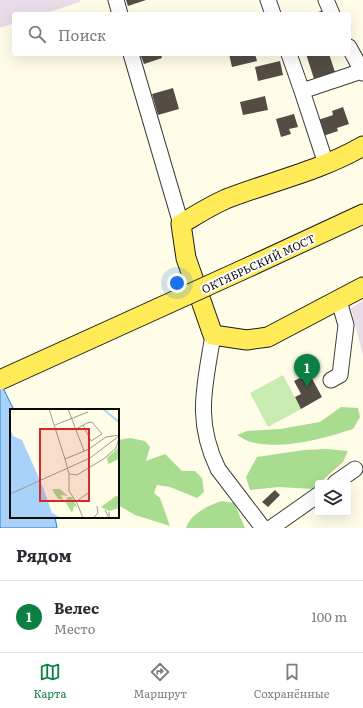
<!DOCTYPE html>
<html lang="ru">
<meta charset="utf-8">
<style>
:root{--surface:#fff;--page:#f7f7f7;--text:#2b2b33;--muted:#7c7c81;--line:#e1e1e2;--accent:#0b8043}
body{margin:0;font-family:Literata,serif;background:var(--page);color:var(--text)}
.controls{position:absolute;right:12px;bottom:12px;display:grid;overflow:hidden;border-radius:4px;box-shadow:0 4px 16px #0002}
.controls button{width:36px;height:36px;display:grid;place-items:center;padding:0;border:0;border-bottom:1px solid var(--line);background:var(--surface);color:var(--text);font:20px sans-serif}
.you{position:absolute;left:177px;top:283px;width:14px;height:14px;margin:-10px;border:3px solid #fff;border-radius:50%;background:#1a73e8;box-shadow:0 0 0 6px #1a73e833}
.badge{display:grid;place-items:center;width:26px;height:26px;border-radius:50%;background:var(--accent);color:#fff;font-size:13px;font-weight:700}
.pin{position:absolute;translate:-50% -33px;filter:drop-shadow(0 1px 2px #0008)}
.pin::after{content:'';position:absolute;top:21px;width:14px;height:12px;background:inherit;clip-path:polygon(0 0,100% 0,50% 100%)}
.list{margin:0;padding:0;list-style:none}
h2{display:flex;justify-content:space-between;align-items:center;height:52px;margin:0;padding:0 16px;font-size:17px}
h2 small{font-size:13px;font-weight:400;color:var(--muted)}
.list li{display:grid;grid-template-columns:26px 1fr auto;gap:12px;align-items:center;box-sizing:border-box;height:72px;padding:0 16px;border-top:1px solid var(--line)}
.list b{display:block;font-size:15px;white-space:nowrap}
.list p{margin:0;font-size:13px;white-space:nowrap;color:var(--muted)}
.list em{font-size:13px;font-style:normal;color:var(--muted)}
.icon{flex:none;width:22px;height:22px;fill:none;stroke:currentColor;stroke-width:2;stroke-linecap:round;stroke-linejoin:round}
.map{position:relative;flex:none;width:363px;height:528px;overflow:hidden}
.search{position:absolute;background:var(--surface);box-shadow:0 4px 16px #0002;left:12px;right:12px;top:12px;height:44px;display:flex;align-items:center;gap:10px;box-sizing:border-box;padding:0 14px;border-radius:4px;color:var(--muted);font-size:15px}
.sheet{height:124px;background:var(--surface)}
nav{display:flex;justify-content:space-around;align-items:center;box-sizing:border-box;height:56px;border-top:1px solid var(--line);background:var(--surface);font-size:11px;color:var(--muted)}
nav a{display:grid;justify-items:center;gap:2px}
nav .on{color:var(--accent)}
.map>svg:first-child{display:block}
</style>
<div class="map">
<svg width="363" height="528" viewBox="0 0 363 528">
<rect width="100%" height="100%" fill="#fffde8"/>
<!-- industrial -->
<path fill="#eaddea" d="M0 0H80V2L43 14H14V23L0 28Z
M363 301V356L351 308Z"/>
<!-- green -->
<path fill="#c7ebb0" d="M283 375 301 409 268 427 250 393Z"/>
<!-- forest -->
<path fill="#a8dc8e" d="M341 407 358 408 360 417 353 429C322 439 283 450 251 442 246 441 241 437 237 435L247 431 280 429 320 422Z
M130 438 145 441 150 447 146 461 165 454 182 471H195L202 478 204 492 197 498 170 487 157 485 154 493 160 498 170 526 135 515 118 505V440Z
M326 449 348 451 343 462 313 489 279 487 250 490 246 477 257 457 304 450Z
M222 501 234 503 245 528H186C190 514 209 505 222 501Z"/>
<!-- water -->
<path fill="#a9d2fa" stroke="#2c7dd5" d="M0 382 14 410H11V517H55L57 528H0Z"/>
<!-- building -->
<path fill="#544d46" d="M126 0H146L128 6Z
M326 9 328 14H313Z
M140 54H161L162 58 144 64Z
M229 54H255L257 61 232 67Z
M306 54H329L336 75 315 82Z
M280 61 283 75 258 81 255 67Z
M173 88 179 109 158 115 152 94Z
M265 96 268 110 243 115 240 102Z
M343 107 349 124 337 128 338 131 323 136 318 120 333 115 332 111Z
M294 114 298 127 289 129 291 134 281 137 276 119Z
M309 373 322 397 301 409 295 397 301 394 294 381Z
M275 490 280 495 268 507 262 502Z"/>
<g fill="none" stroke-linecap="round" stroke-linejoin="round">
<!-- minor casing -->
<g stroke="#3d3d3d" stroke-width="17">
<path id="minor" d="M116 0 120 14
M268 0 273 14
M326 0 332 14
M349 47 363 73
M131 54 181 224
M289 54 302 91 326 164
M302 91 356 73 361 69
M213 335C205 386 194 419 218 469L263 528
M331 380 340 375 346 325 339 301
M335 483 355 469
M271 528 318 495"/>
</g>
<!-- major casing -->
<g stroke="#1b1b1b" stroke-width="21">
<path id="major" d="M363 146C320 171 272 181 226 199 210 206 196 215 181 224L186 258 213 335 247 340 268 337 363 287
M251 266 363 214"/>
</g>
<!-- minor -->
<use href="#minor" stroke="#fff" stroke-width="15"/>
<!-- major -->
<use href="#major" stroke="#ffeb58" stroke-width="19"/>
<!-- major-bridge casing -->
<g stroke="#1b1b1b" stroke-width="21" stroke-linecap="butt">
<path id="major-bridge" d="M0 380 251 266"/>
</g>
<!-- major-bridge -->
<use href="#major-bridge" stroke="#ffeb58" stroke-width="19"/>
</g>
<g text-anchor="middle" dominant-baseline="central" stroke-width="4" stroke-linejoin="round" paint-order="stroke">
<!-- street labels -->
<g font-size="11" fill="#0a0a0a" stroke="#fff">
<text transform="translate(258 263) rotate(-25)">ОКТЯБРЬСКИЙ МОСТ</text>
</g>
</g>
<!-- overview -->
<g transform="translate(10 409)">
<rect width="109" height="109" fill="#fffde8"/>
<path d="M109 38V50L98 55 97 49ZM42 80H50L58 87 51 86 53 91 48 90ZM106 87 109 88V99L99 102 91 98ZM58 88H62L67 98 64 97 62 104 55 92Z" fill="#a8dc8e"/>
<path d="M0 19 3 27 12 31 33 78 42 104 51 109H0Z" fill="#a9d2fa"/>
<path fill="none" stroke="#a9d2fa" stroke-width="2" d="M93 0 109 13"/>
<path fill="none" stroke="#9d9c8f" stroke-width="1" d="M39 0 55 50M58 0 74 42M45 16 78 3M66 20 77 14 82 13 92 25 81 32 73 16M109 26 96 28 79 40 55 50 59 65 67 66 95 49 106 39 109 29M59 65V82L67 94 73 109M0 85 80 49 109 27M67 92 78 84M95 101 99 109V103M83 109 88 104 87 97"/>
<path fill="#d62828" fill-opacity="0.15" stroke="#d62828" stroke-width="2" d="M30 20H79V92H30Z"/>
<rect width="109" height="109" fill="none" stroke="#0a0a0a" stroke-width="2"/>
</g>
</svg>
<div class="controls">
<button><svg class="icon" aria-label="layers" viewBox="0 0 24 24"><path d="M12 4l9 5-9 5-9-5zM3 14l9 5 9-5"/></svg></button>
</div>
<div class="you"></div>
<div class="pin badge" style="left:307px;top:387px">1</div>
<div class="search"><svg class="icon" aria-label="search" viewBox="0 0 24 24"><circle cx="10" cy="10" r="6"/><path d="M15 15l6 6"/></svg>Поиск</div>
</div>
<section class="sheet">
<h2>Рядом<small></small></h2>
<ul class="list">
<li><span class="badge">1</span><div><b>Велес</b><p>Место</p></div><em>100 m</em></li>
</ul>
</section>
<nav>
<a class="on"><svg class="icon" aria-label="map" viewBox="0 0 24 24"><path d="M3 6l6-2 6 2 6-2v14l-6 2-6-2-6 2zM9 4v14M15 6v14"/></svg>Карта</a>
<a><svg class="icon" aria-label="directions" viewBox="0 0 24 24"><path d="M12 3l9 9-9 9-9-9zM9 14v-3h6M13 9l2 2-2 2"/></svg>Маршрут</a>
<a><svg class="icon" aria-label="saved" viewBox="0 0 24 24"><path d="M7 4h10v16l-5-4-5 4z"/></svg>Сохранённые</a>
</nav>
